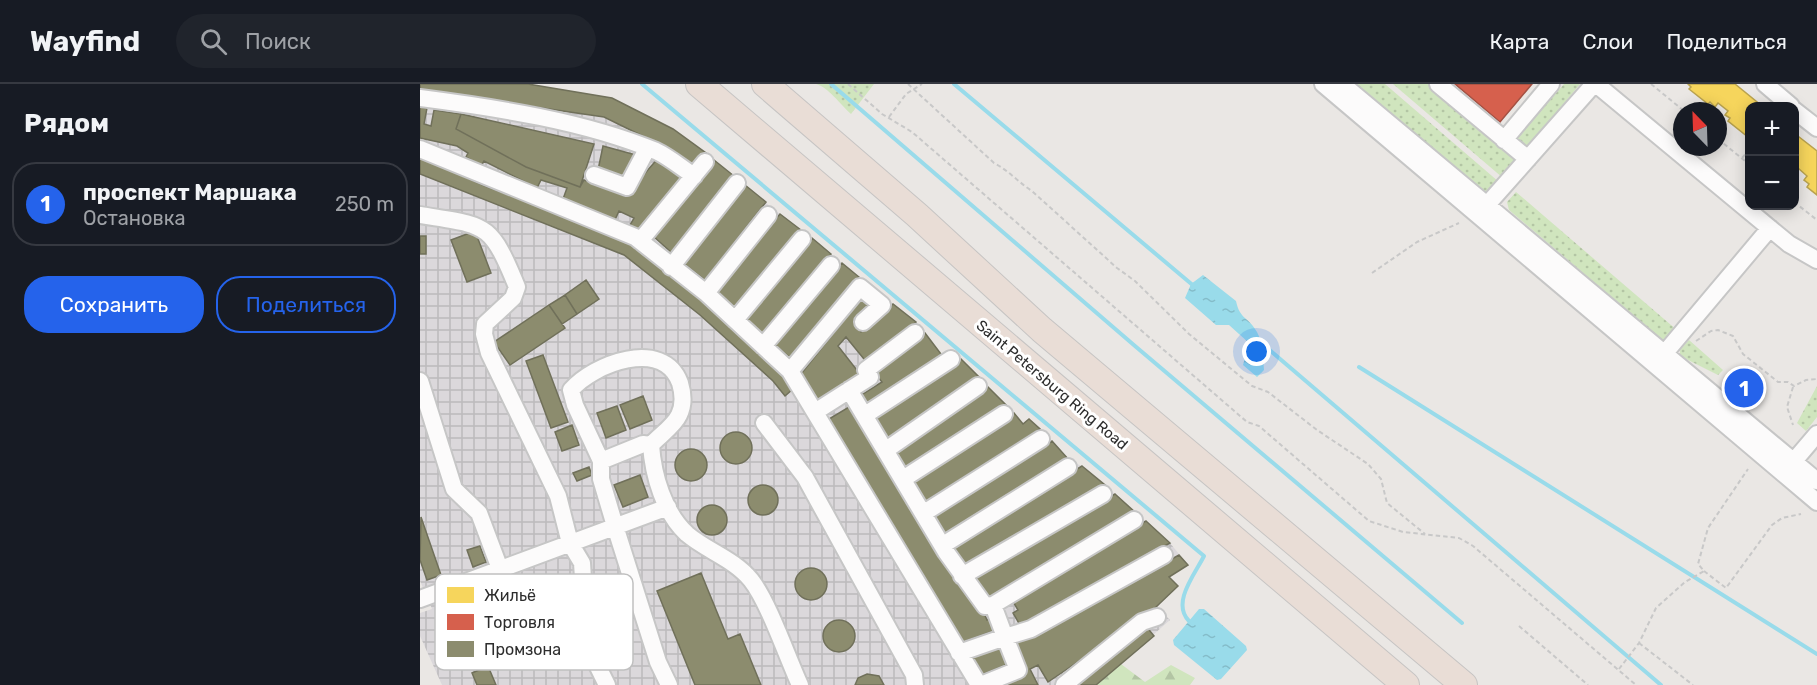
<!DOCTYPE html>
<html lang="ru">
<meta charset="utf-8">
<style>
:root{--surface:#171b24;--page:#20242c;--text:#f1f3f6;--muted:#9ea1a6;--line:#363941;--accent:#2563eb}
body{margin:0;font-family:Rubik,sans-serif;background:var(--page);color:var(--text)}
.controls{position:absolute;right:18px;top:18px;display:grid;overflow:hidden;border-radius:12px;box-shadow:0 3px 15px #0003}
.controls button{width:54px;height:54px;display:grid;place-items:center;padding:0;border:0;border-bottom:2px solid var(--line);background:var(--surface);color:var(--text);font:30px sans-serif}
.compass{position:absolute;left:1253px;top:18px;width:54px;height:54px;border-radius:50%;background:var(--surface);box-shadow:0 3px 15px #0003;rotate:337deg}
.you{position:absolute;left:837px;top:268px;width:21px;height:21px;margin:-15px;border:4px solid #fff;border-radius:50%;background:#1a73e8;box-shadow:0 0 0 9px #1a73e833}
.badge{display:grid;place-items:center;width:39px;height:39px;border-radius:50%;background:var(--accent);color:#fff;font-size:20px;font-weight:700}
.pin{position:absolute;translate:-50% -50%;border:3px solid #fff;box-shadow:0 2px 6px #0006}
.list{margin:0;padding:0;list-style:none}
h2{display:flex;justify-content:space-between;align-items:center;height:78px;margin:0;padding:0 24px;font-size:26px}
h2 small{font-size:20px;font-weight:400;color:var(--muted)}
.list li{display:grid;grid-template-columns:39px 1fr auto;gap:18px;align-items:center;box-sizing:border-box;height:84px;margin:0 12px 12px;padding:0 12px;border:2px solid var(--line);border-radius:24px}
.list b{display:block;font-size:22px;white-space:nowrap}
.list p{margin:0;font-size:20px;white-space:nowrap;color:var(--muted)}
.list em{font-size:20px;font-style:normal;color:var(--muted)}
.actions{display:flex;gap:12px;padding:18px 24px}
.actions a{flex:1;padding:14px 0;border:2px solid var(--accent);border-radius:24px;text-align:center;font-size:21px;color:var(--accent)}
.actions .main{background:var(--accent);color:#fff}
.icon{flex:none;width:33px;height:33px;fill:none;stroke:currentColor;stroke-width:2;stroke-linecap:round;stroke-linejoin:round}
.map{position:relative;flex:none;width:1397px;height:601px;overflow:hidden}
header{display:flex;align-items:center;gap:36px;box-sizing:border-box;height:84px;padding:0 30px;background:var(--surface);border-bottom:2px solid var(--line)}
header strong{font-size:28px}
nav{display:flex;gap:33px;margin-inline-start:auto;font-size:21px}
.search{width:420px;height:54px;background:var(--page);display:flex;align-items:center;gap:15px;box-sizing:border-box;padding:0 21px;border-radius:33px;color:var(--muted);font-size:22px}
main{display:flex}
aside{flex:1;background:var(--surface)}
.map>svg:first-child{display:block}
</style>
<header>
<strong>Wayfind</strong>
<div class="search"><svg class="icon" aria-label="search" viewBox="0 0 24 24"><circle cx="10" cy="10" r="6"/><path d="M15 15l6 6"/></svg>Поиск</div>
<nav><a>Карта</a><a>Слои</a><a>Поделиться</a></nav>
</header>
<main>
<aside>
<h2>Рядом<small></small></h2>
<ul class="list">
<li><span class="badge">1</span><div><b>проспект Маршака</b><p>Остановка</p></div><em>250 m</em></li>
</ul>
<div class="actions"><a class="main">Сохранить</a><a>Поделиться</a></div>
</aside>
<div class="map">
<svg width="1397" height="601" viewBox="0 0 1397 601">
<defs>
<pattern id="industrial-grid" width="8" height="8" patternUnits="userSpaceOnUse" patternTransform="scale(1.5)"><rect width="8" height="8" fill="#dbd8db"/><path d="M0 4h8M4 0v8" fill="none" stroke="#bcbabc"/></pattern>
<pattern id="grass-dots" width="8" height="8" patternUnits="userSpaceOnUse" patternTransform="scale(1.5)"><rect width="8" height="8" fill="#d0e5be"/><path d="M2 2h.1M6 6h.1" fill="none" stroke="#b3c5a4" stroke-width="1.8" stroke-linecap="round"/></pattern>
<pattern id="forest-firs" width="22" height="20" patternUnits="userSpaceOnUse" patternTransform="scale(1.5)"><rect width="22" height="20" fill="#d0e5be"/><path d="M5 1l3.5 6h-7zM16 11l3.5 6h-7z" fill="#b3c5a4"/></pattern>
<pattern id="water-ripples" width="26" height="14" patternUnits="userSpaceOnUse" patternTransform="scale(1.5)"><rect width="26" height="14" fill="#99dbea"/><path d="M2 4q2-2 4 0t4 0M15 11q2-2 4 0t4 0" fill="none" stroke="#84bcc9"/></pattern>
</defs>
<rect width="100%" height="100%" fill="#eae7e4"/>
<!-- industrial -->
<path fill="url(#industrial-grid)" d="M0 0H108L192 14 253 45 496 238 523 274 533 268 602 340 609 335 650 377 662 382 685 401 750 459 768 481 749 493 758 502 737 523 750 536 676 601H22L0 552V529L12 525 0 497Z"/>
<!-- grass -->
<path fill="url(#grass-dots)" d="M396 0H454L431 30C420 20 408 3 396 0Z
M937 0H965L1079 98 1071 108H1063Z
M973 0H1012L1098 75 1083 94Z
M1144 0H1160L1106 66 1097 57 1098 53Z
M1096 108 1258 247 1249 256H1242L1089 126 1087 118Z
M1269 256 1303 286 1298 291 1260 272V266Z
M1397 302V333L1386 347 1377 339Z"/>
<!-- forest -->
<path fill="url(#forest-firs)" d="M701 580 725 598 751 581 775 594 770 601H676Z"/>
<!-- water -->
<path fill="url(#water-ripples)" d="M783 191 816 217C820 236 829 233 837 248 843 259 843 274 844 286L837 293 823 281 829 259 809 241H796L765 214 771 200Z
M779 525H784L826 562 827 566 801 595 797 596 754 561 753 556Z"/>
<!-- homes -->
<path fill="#f6d55c" stroke="#baa34e" stroke-width="1.5" d="M1268 0H1315L1342 22H1330L1328 53 1308 37 1310 34 1305 31 1308 27 1298 19 1295 23 1290 18 1288 20 1269 5 1271 3Z
M1374 49 1397 67V111L1387 103 1389 100 1384 96 1387 92 1378 84 1374 88Z"/>
<!-- shops -->
<path fill="#d6604d" stroke="#a35143" stroke-width="1.5" d="M1035 0H1112L1080 38Z"/>
<!-- industry -->
<path fill="#8c8c6e" stroke="#70705a" stroke-width="1.5" d="M0 0H108L192 14 253 45 286 69 273 85 243 62 184 33 0 6Z
M0 23 7 24 4 40 11 42 14 26 41 30 36 45 106 83 160 103 164 96 205 112 240 72 269 94 223 149 209 143 214 134 199 127 194 138 143 115 147 104 121 96 117 104 64 77 61 82 46 73 48 69 37 62 0 54Z
M41 30 174 60 160 103 106 83 36 45Z
M183 62 216 71 209 94 178 86Z
M0 73 65 102 206 155 291 220 369 295 374 304 365 312 353 297 280 231 204 171 0 90Z
M294 76 314 92 252 169 233 152Z
M325 101 346 118 285 196 263 179Z
M360 130 381 146 316 224 295 207Z
M55 147 71 189 47 198 31 156Z
M0 152H6V170H0Z
M392 154 411 170 343 251 324 236Z
M422 179 439 193 374 277 355 261Z
M166 196 179 215 157 230 145 211Z
M145 211 157 230 142 240 129 221Z
M443 212 452 219 436 241 441 248 473 220 496 238 448 280 426 253 418 262 440 290 408 315H396L384 302 386 296 381 290Z
M129 221 145 244 90 281 74 258Z
M505 249 524 274 446 325 438 313 462 298 454 288Z
M123 271 148 338 131 344 106 277Z
M541 275 560 294 464 357 451 336Z
M568 303 586 321 486 388 474 368Z
M223 312 232 336 210 345 200 321Z
M197 322 206 346 186 354 177 329Z
M429 323 435 332 440 330 517 465 554 521 559 518 567 536 571 534 576 546 540 559 409 335Z
M594 329 603 340 609 335 620 345 503 419 490 398Z
M152 341 159 361 142 367 135 348Z
M300 364a16 16 0 1 1 32 0a16 16 0 1 1-32 0Z
M632 357 650 377 525 454 512 433Z
M255 381a16 16 0 1 1 32 0a16 16 0 1 1-32 0Z
M662 382 685 401 540 485 529 465Z
M169 383 172 391 157 397 153 389Z
M220 391 228 413 203 423 194 401Z
M328 416a15 15 0 1 1 30 0a15 15 0 1 1-30 0Z
M695 410 716 429 564 518 551 496Z
M277 436a15 15 0 1 1 30 0a15 15 0 1 1-30 0Z
M1 433 21 491 7 496 0 476Z
M726 437 750 459 600 541 593 529 598 526 591 514Z
M60 462 66 478 53 483 47 466Z
M759 471 768 481 749 493 758 502 736 523 690 556 628 598 618 581 610 585 618 601H573L605 587 593 558 609 554Z
M375 500a16 16 0 1 1 32 0a16 16 0 1 1-32 0Z
M281 489 308 555 320 550 341 601H275L237 507Z
M403 552a16 16 0 1 1 32 0a16 16 0 1 1-32 0Z
M725 541 734 552 676 601H654Z
M579 558 588 580 561 591 549 572Z
M68 582 76 601H57L52 589Z
M447 590 459 592 464 601H435L438 594Z"/>
<g fill="none" stroke-linecap="round" stroke-linejoin="round">
<!-- stream -->
<path stroke="#99dbea" stroke-width="4" d="M222 0 784 472C775 490 751 519 769 537
M411 0 715 262 1042 539
M534 0 775 203
M838 256 1241 601
M939 283 1397 570"/>
<!-- minor casing -->
<g stroke="#c6c6c6" stroke-width="20">
<path id="minor" d="M903 0 1397 418
M922 0 1397 397
M1018 0 1108 75
M1176 0 1369 160 1397 176
M1345 0 1371 22
M0 14C77 24 164 37 236 67 249 73 262 84 274 92
M1374 26 1397 44
M1084 56 1131 0
M0 65 215 153 286 209 370 287 559 601
M174 91 207 103 227 65
M1066 122 1174 0
M0 131C67 142 70 137 97 203L93 214 65 240 64 250 69 269 138 412 150 459 162 479 163 494 159 514 140 524 44 546
M220 157 285 78
M251 183 317 99
M286 209 348 131
M315 236 382 155
M343 262 411 181
M1244 270 1350 144
M370 287 440 203 462 221 443 238
M0 297 34 405 59 429 80 485
M429 306 526 468 565 522 573 521 585 553 611 545 744 471
M395 328 450 293 446 286 495 249
M445 331 531 275
M344 339 385 393 494 591 495 601
M466 366 558 302
M181 377 223 360 231 361
M1368 384 1397 350
M483 395 584 330
M504 429 621 355
M523 461 648 383
M542 492 683 410
M0 515 248 423
M147 520 187 601
M573 521 714 436
M539 569 585 553 598 586 561 601
M249 601 238 578 195 442 181 395V377L155 321 151 306C173 280 243 253 260 299 263 309 264 321 259 331 254 342 239 352 231 361 233 391 244 429 267 450 287 467 314 475 331 496 349 519 367 573 380 601
M644 601 722 538 737 533"/>
</g>
<!-- highway casing -->
<g stroke="#c6c4c3" stroke-width="28">
<path id="highway" d="M279 0 986 601
M345 0 497 131 622 246 1044 601"/>
</g>
<!-- path -->
<path stroke="#c8c8c8" stroke-width="2" stroke-dasharray="4.5 3" stroke-linecap="butt" d="M428 0 462 30 492 48 827 338 839 342 949 437 983 448 1039 454 1053 462 1216 601
M488 0 574 79C588 86 598 98 612 107L697 184 715 197 769 250 832 302 848 308 897 346 948 380 961 395 967 419 1005 450
M1231 0 1264 27
M469 33 486 10 502 0
M1298 55 1330 81
M1322 74 1330 65
M1374 118 1397 136
M952 189 997 158 1039 139
M1276 257 1291 247 1298 246 1313 252 1323 270 1358 298H1368L1374 302 1386 296 1397 295
M1373 303 1367 323 1373 341
M1284 487 1306 504 1352 441 1362 434 1381 430
M1099 542 1168 601
M1219 559 1273 601
M1199 585 1219 559 1236 524 1265 498 1284 487 1278 480 1288 444 1328 385"/>
<!-- minor -->
<use href="#minor" stroke="#fcfbfb" stroke-width="16"/>
<!-- highway -->
<use href="#highway" stroke="#e9ddd6" stroke-width="26"/>
</g>
<g text-anchor="middle" dominant-baseline="central" stroke-width="6" stroke-linejoin="round" paint-order="stroke">
<!-- street labels -->
<g font-size="15" fill="#2d2d2d" stroke="#fff">
<text transform="translate(632 301) rotate(40)">Saint Petersburg Ring Road</text>
</g>
</g>
<!-- legend -->
<rect x="15" y="490" width="198" height="96" rx="9" fill="#fff" stroke="#c0c0c0" stroke-width="1.5"/>
<rect x="27" y="503" width="27" height="16" fill="#f6d55c"/>
<rect x="27" y="530" width="27" height="16" fill="#d6604d"/>
<rect x="27" y="557" width="27" height="16" fill="#8c8c6e"/>
<g font-size="16" fill="#2d2d2d">
<text x="64" y="517">Жильё</text>
<text x="64" y="544">Торговля</text>
<text x="64" y="571">Промзона</text>
</g>
</svg>
<div class="controls">
<button>+</button>
<button>−</button>
</div>
<svg class="compass" viewBox="-18 -18 36 36"><path d="M0-13l5 13h-10z" fill="#e53935"/><path d="M0 13l5-13h-10z" fill="#9ea1a6"/></svg>
<div class="you"></div>
<div class="pin badge" style="left:1324px;top:304px">1</div>
</div>
</main>
